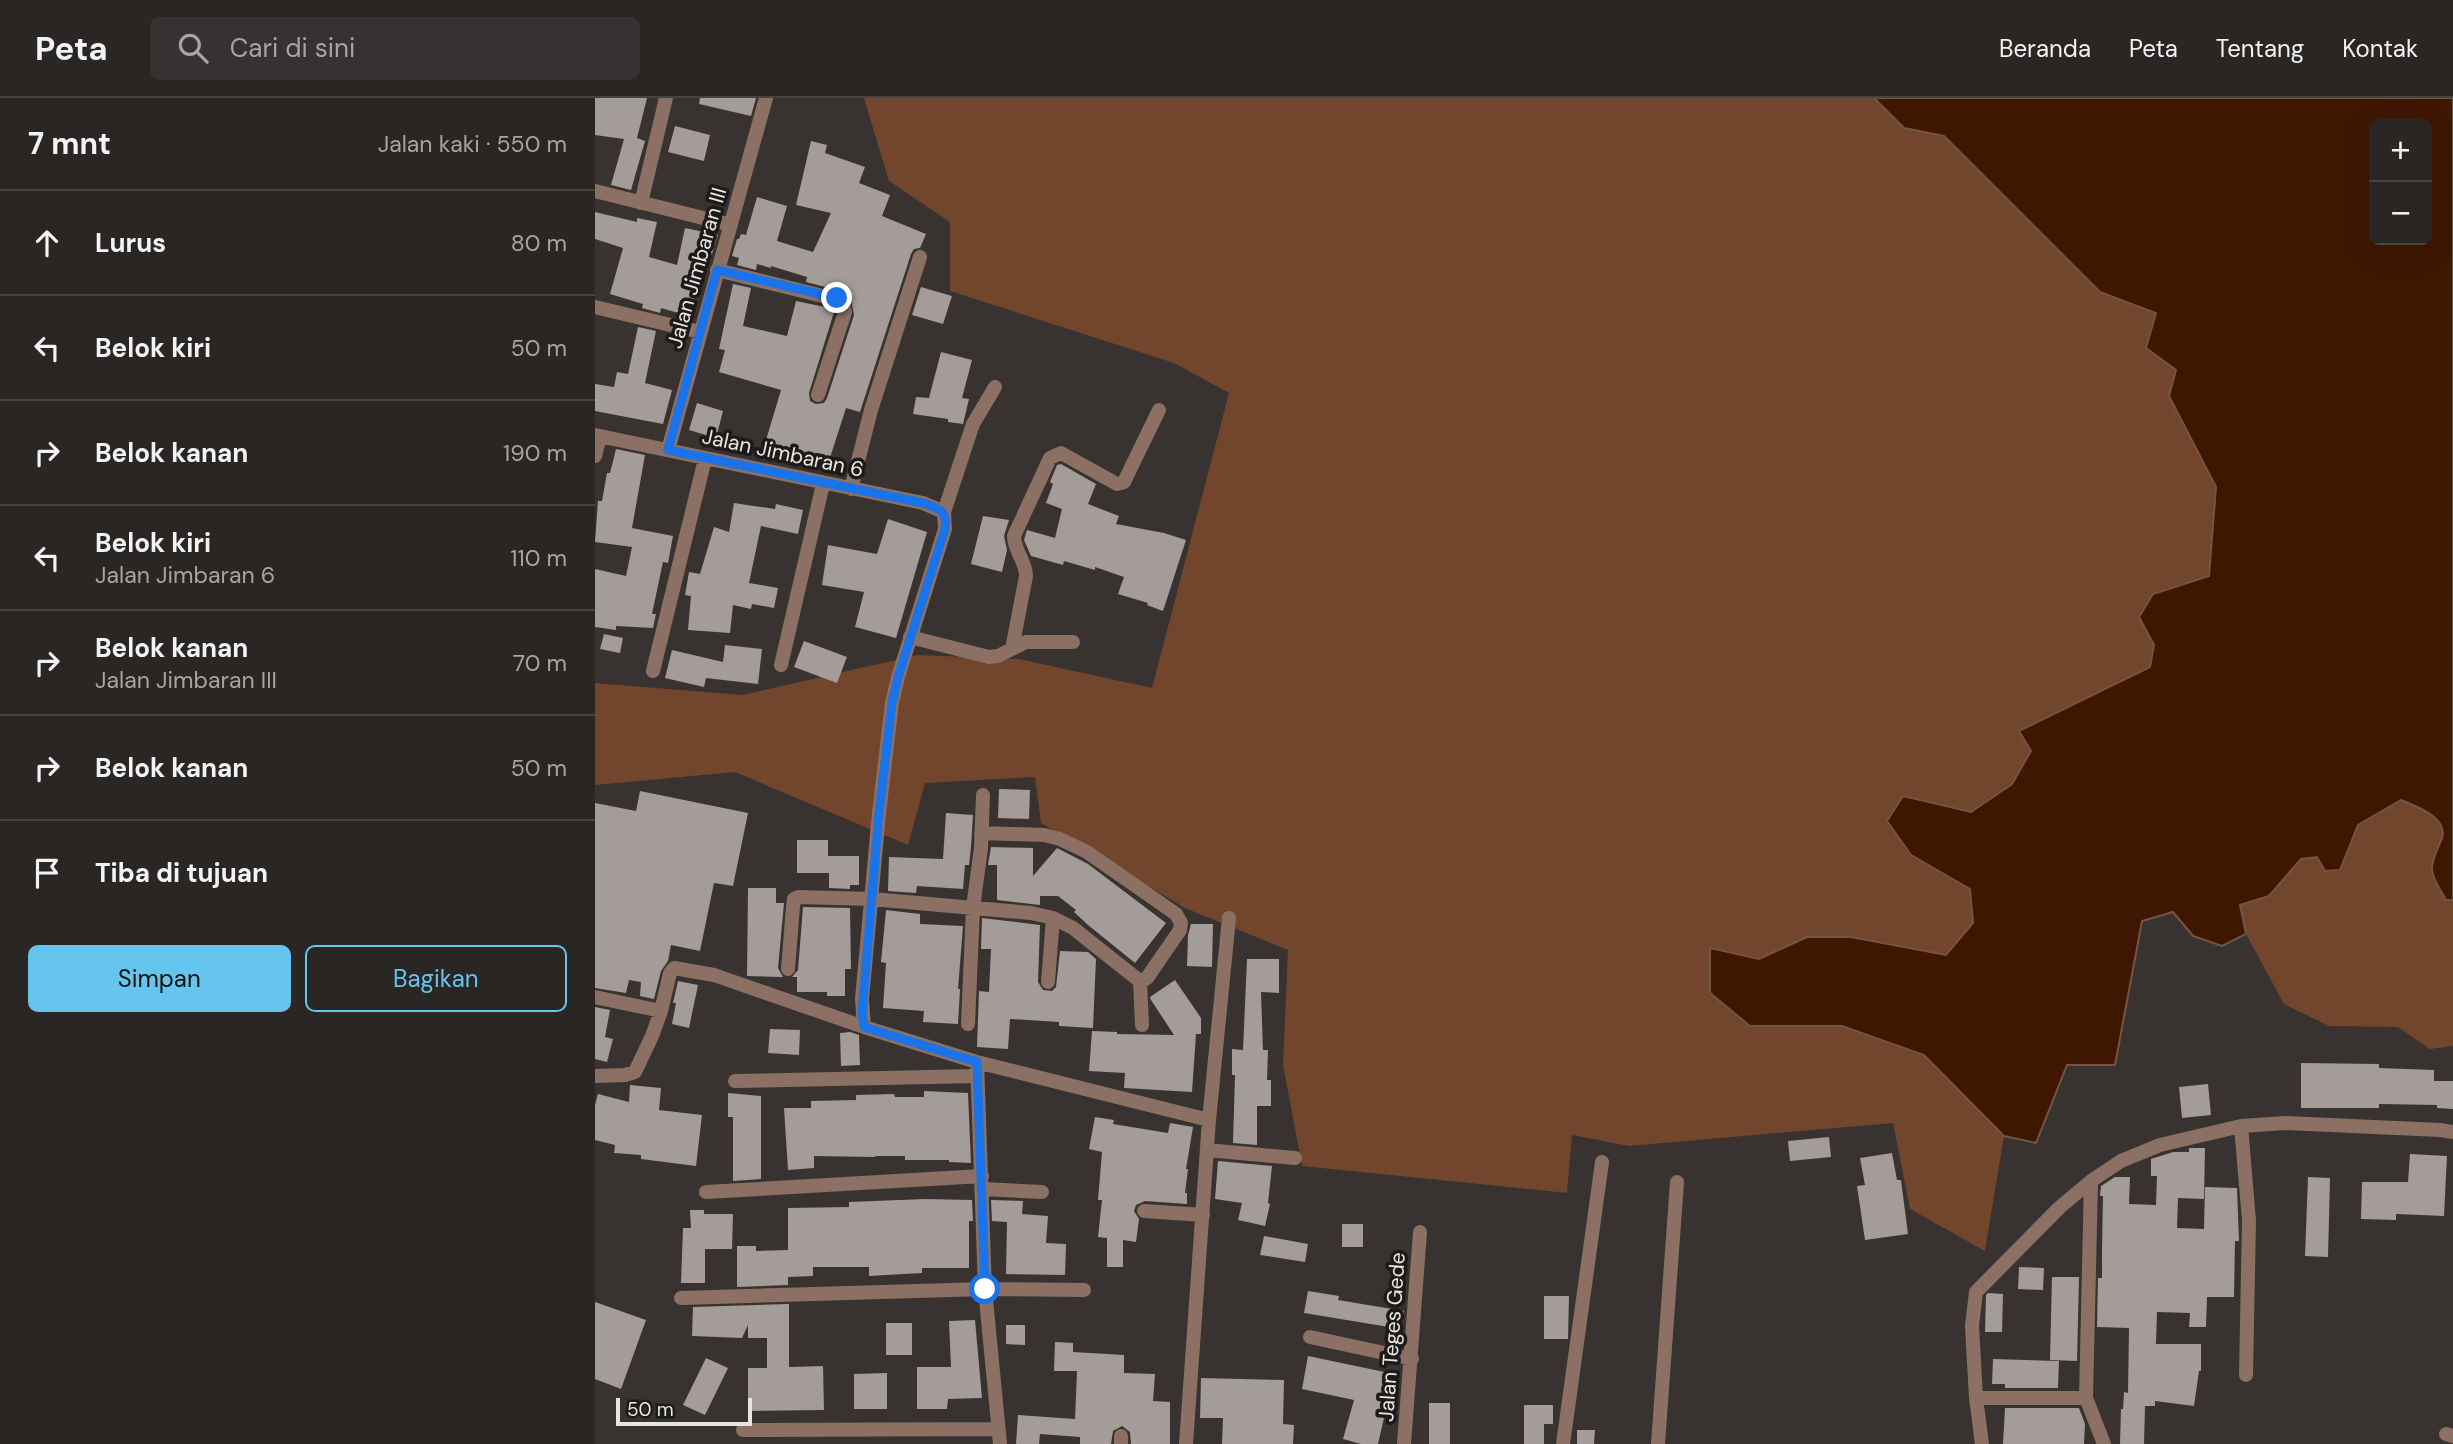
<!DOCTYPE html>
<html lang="id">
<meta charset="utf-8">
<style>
:root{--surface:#2a2624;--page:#363231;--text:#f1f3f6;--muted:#a5a5a6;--line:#464341;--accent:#65c5ee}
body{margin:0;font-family:"DM Sans",sans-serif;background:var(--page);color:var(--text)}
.controls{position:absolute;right:21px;top:21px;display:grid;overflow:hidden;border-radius:10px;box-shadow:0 7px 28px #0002}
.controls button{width:63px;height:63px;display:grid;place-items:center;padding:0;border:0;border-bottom:2px solid var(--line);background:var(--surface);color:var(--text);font:35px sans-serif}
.scale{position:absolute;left:21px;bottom:18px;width:136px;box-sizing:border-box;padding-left:7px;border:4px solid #e9e5e3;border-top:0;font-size:19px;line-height:24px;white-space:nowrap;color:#e9e5e3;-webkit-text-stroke:5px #1d1b1a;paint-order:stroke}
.stop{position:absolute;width:21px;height:21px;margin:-16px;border:5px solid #1a73e8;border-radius:50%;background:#fff}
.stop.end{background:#1a73e8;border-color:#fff;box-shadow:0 2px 7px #0008}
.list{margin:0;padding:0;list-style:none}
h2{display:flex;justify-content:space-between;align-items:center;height:91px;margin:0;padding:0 28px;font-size:30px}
h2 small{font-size:23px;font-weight:400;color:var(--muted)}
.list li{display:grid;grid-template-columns:46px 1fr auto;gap:21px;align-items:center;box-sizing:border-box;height:105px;padding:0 28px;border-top:2px solid var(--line)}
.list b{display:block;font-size:26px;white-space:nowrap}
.list p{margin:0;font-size:23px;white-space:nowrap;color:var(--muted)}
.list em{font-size:23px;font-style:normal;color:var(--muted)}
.actions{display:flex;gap:14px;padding:21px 28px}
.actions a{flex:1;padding:16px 0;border:2px solid var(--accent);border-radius:10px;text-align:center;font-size:24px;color:var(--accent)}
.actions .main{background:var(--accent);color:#111}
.icon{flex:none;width:38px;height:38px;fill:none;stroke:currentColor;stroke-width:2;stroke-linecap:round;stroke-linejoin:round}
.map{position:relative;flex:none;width:1858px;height:1346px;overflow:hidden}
header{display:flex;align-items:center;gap:42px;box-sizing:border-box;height:98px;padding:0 35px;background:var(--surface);border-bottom:2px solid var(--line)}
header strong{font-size:33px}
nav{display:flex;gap:38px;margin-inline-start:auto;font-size:24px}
.search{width:490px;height:63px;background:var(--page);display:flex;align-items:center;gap:18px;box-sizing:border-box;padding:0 24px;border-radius:10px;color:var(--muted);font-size:26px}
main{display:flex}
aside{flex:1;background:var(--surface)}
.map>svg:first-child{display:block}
</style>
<header>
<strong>Peta</strong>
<div class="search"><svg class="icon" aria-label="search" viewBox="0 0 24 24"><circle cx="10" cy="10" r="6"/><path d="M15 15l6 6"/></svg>Cari di sini</div>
<nav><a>Beranda</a><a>Peta</a><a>Tentang</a><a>Kontak</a></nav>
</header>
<main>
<aside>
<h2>7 mnt<small>Jalan kaki · 550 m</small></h2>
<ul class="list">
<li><svg class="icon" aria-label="ahead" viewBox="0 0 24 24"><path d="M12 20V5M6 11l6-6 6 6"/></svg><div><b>Lurus</b></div><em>80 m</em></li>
<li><svg class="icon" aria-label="left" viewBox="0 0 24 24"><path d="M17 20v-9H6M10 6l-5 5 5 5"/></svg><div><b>Belok kiri</b></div><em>50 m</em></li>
<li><svg class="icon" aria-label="right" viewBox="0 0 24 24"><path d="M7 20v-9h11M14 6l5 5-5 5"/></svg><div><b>Belok kanan</b></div><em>190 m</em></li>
<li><svg class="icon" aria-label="left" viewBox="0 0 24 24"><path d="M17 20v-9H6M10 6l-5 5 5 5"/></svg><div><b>Belok kiri</b><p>Jalan Jimbaran 6</p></div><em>110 m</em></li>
<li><svg class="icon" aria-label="right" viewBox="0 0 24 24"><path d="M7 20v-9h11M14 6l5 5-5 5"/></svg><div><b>Belok kanan</b><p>Jalan Jimbaran III</p></div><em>70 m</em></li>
<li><svg class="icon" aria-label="right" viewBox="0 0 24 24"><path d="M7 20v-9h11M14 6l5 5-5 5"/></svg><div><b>Belok kanan</b></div><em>50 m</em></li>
<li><svg class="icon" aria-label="arrive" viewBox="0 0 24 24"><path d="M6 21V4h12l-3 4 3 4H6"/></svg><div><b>Tiba di tujuan</b></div></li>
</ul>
<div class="actions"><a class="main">Simpan</a><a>Bagikan</a></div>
</aside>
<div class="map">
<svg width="1858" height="1346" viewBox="0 0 1858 1346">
<rect width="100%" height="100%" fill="#383330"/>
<!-- green -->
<path fill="#72452d" d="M269 0H1279L1309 30 1349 38 1505 194 1561 215 1581 272 1574 298 1621 389 1614 478 1558 496 1559 547 1555 568 1424 633 1437 653 1417 686 1377 714 1309 698 1316 757 1375 791 1378 825 1351 857 1256 839H1212L1164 862 1115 851 1155 928H1248L1329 957 1409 1038 1390 1153 1315 1111 1298 1025 1034 1048 977 1037 972 1095 707 1068 688 967 693 852 590 810 446 725 440 679 330 685 313 747 140 674 0 687V585L147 597 323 557 424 561 557 590 634 295 579 265 355 193V124L294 83Z
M1806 702C1823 709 1853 717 1848 742 1847 746 1841 752 1839 756L1850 802H1858V948L1835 951 1803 929 1734 928 1689 906 1651 836 1645 807 1674 798 1706 761 1722 759 1745 772 1763 727Z"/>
<!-- water -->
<path fill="#3f1700" stroke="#725544" stroke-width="2" fill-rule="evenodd" d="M1279 0H1858V802H1851C1846 793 1838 781 1837 772 1837 761 1841 755 1845 745 1858 721 1823 709 1806 702L1763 727 1745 772 1730 773 1722 759 1706 761 1674 798 1645 807 1651 836 1627 848 1598 838 1578 814 1547 823 1520 967H1472L1441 1045 1409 1038 1329 957 1247 928H1155L1115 895V850L1164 861 1212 839H1256L1351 857 1378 825 1375 791 1316 757 1292 723 1308 698 1376 714 1417 686 1436 653 1424 633 1555 569 1559 547 1544 519 1558 496 1614 478 1621 389 1574 298 1581 272 1551 250 1561 215 1505 194 1349 38 1309 30ZM1779 26H1832V142H1779Z"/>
<!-- building -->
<path fill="#a39c99" d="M0 0H52L42 40 50 43 36 92 16 87 29 41 0 37Z
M105 0H161L156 18 104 6Z
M80 28 115 37 109 63 73 54Z
M216 43 232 47 230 55 270 69 264 85 295 97 287 118 331 136 325 150 319 151 316 156 265 314 251 310 232 369 189 355 188 358 168 352 186 292 124 274 130 252 124 251 138 186 156 190 148 228 192 238 201 203 240 211 214 295 215 303 221 306 229 305 232 300 259 217 255 197 250 194 211 184 212 179 176 168V170L162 166 161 172 142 167 144 160 137 158 142 141H144L146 136 151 137 162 99 192 108 182 143 218 154 236 115 201 107Z
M0 114 42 124V120L62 124 54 159 82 167 90 130 123 137 115 162 111 161 94 218 66 210 65 215 47 210 48 206 15 196 28 150 0 141Z
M326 189 357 198 348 226 317 217Z
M43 229 61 233 50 285 77 292 68 326 0 313V286L19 289 22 274 33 276Z
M346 254 377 262 367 300 374 301 368 326 353 324V321L318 316 321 299 334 300Z
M102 305 128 313 121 340 94 332Z
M21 351 50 357 37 430 78 438 73 465 68 464 57 516H61L58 530 21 528V532L0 529V471L31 478 37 449 0 444 3 403H7L12 375H15Z
M466 366 501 386 493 406 524 418 521 426 569 435 591 442 568 513 552 507 553 505 523 496 529 479 500 469V472L469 463 468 467 436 458 429 442 432 432 460 440 467 411 451 405 458 386 455 384 462 367Z
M139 405 180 411 181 406 208 412 203 436 166 428 154 485 183 490 179 510 157 506 156 511 138 507 135 535 93 532 96 498 90 497 94 474 105 476 119 429 134 434Z
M388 418 414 422 409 438 412 452 407 474 376 466Z
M293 421 332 434 301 540 260 529 269 494 227 487 233 447 282 456Z
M9 536 28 540 25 555 5 551Z
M209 543 252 559 242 585 199 569Z
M130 547 167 551 163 586 111 580 109 589 70 580 77 552 128 564Z
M404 691 435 692 434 721 403 720Z
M45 693 153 715 138 788 119 785 105 853 76 847 73 863 66 873 59 901 45 898 46 884 34 882 31 895 0 890V705L41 713Z
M351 715 378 717 376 749 374 767H370L368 791 322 788 321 795 293 793 294 759 348 761Z
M202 742H233V758H264V787H255V791L234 790V775H202Z
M396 749 438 750V778L462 750 493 766 571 825 540 865 493 827 479 814 481 812 463 798H445V807L402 802V767H393Z
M153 790H181V805H189L183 870 188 879 152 878Z
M208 809 255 810 256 871H250V898H232V894H202V879H197L203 872Z
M291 812 325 816V826L368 828 363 891H365L363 926 328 924 329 913 288 910 291 865 286 864Z
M387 820 445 827 443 884 448 892 457 893 461 889 465 853 493 854 501 861 498 930 464 928V924L415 921 413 951 382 949 384 893 394 894 396 851H386Z
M596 826H618L617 869 592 868 593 837Z
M652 861H684V895L666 894 668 952H673L672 982H676V1008H662V1047L638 1045 640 977H637V951L648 952Z
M580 882 606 920V936H601L597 994 529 990 530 975 494 973 497 933 522 934V936L579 937 556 902 555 899Z
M83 883 103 887 94 930 77 926 81 905H78Z
M0 909 15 912 10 939 18 941 12 964 0 961Z
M175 931 205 932 204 957 173 955Z
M255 934 264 937 265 967 246 968 245 935Z
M1706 965 1784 966V970L1839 972V983H1858V1011L1842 1010V1007L1784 1006V1010H1706Z
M1613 986 1616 1017 1587 1020 1584 989Z
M35 987 66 990 64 1012 107 1017 101 1068 46 1061V1057L19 1055 20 1047 0 1042V1007L3 996 34 1004Z
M329 993 373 995 376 1065 354 1064V1062H310V1058H280V1059L219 1058V1070L193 1072 189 1010H216V1003L261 1002V997L299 996 300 999H329Z
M133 995 166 998V1081L138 1083V1019H133Z
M500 1019 519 1022 518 1026 573 1035 575 1025 598 1029 591 1071H593L590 1095H592V1106L550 1103 541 1107 539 1113 544 1121 541 1144 528 1142V1169H512V1140L503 1139 507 1102H503L507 1054 494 1051Z
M1234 1039 1236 1059 1195 1063 1193 1043Z
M1594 1050H1610L1609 1101 1583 1100 1582 1130 1609 1131 1610 1089 1642 1090 1644 1143H1640L1639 1199H1612L1611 1229H1594L1595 1215 1562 1214 1561 1246H1606V1273H1604L1599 1308 1560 1303V1308H1550L1549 1346H1525L1526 1311H1528L1529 1294 1533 1295 1534 1230 1502 1229 1503 1180H1507V1151L1508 1098H1505L1506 1088 1520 1079H1535L1534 1106 1561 1107 1562 1078H1556V1061L1578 1054H1594Z
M1297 1055 1302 1082H1306L1313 1136 1270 1142 1262 1088 1270 1087 1265 1060Z
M1815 1056 1852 1058 1849 1118 1801 1116V1122L1766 1121 1767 1084H1813Z
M623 1063 677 1068 673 1105 675 1106 670 1128 643 1122 647 1105 620 1101Z
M1713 1079 1735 1080 1733 1159 1710 1158Z
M330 1101 377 1102 378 1123H374V1170H327V1175L274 1178V1169H218V1178L193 1179V1187L142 1189V1148H161V1153L193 1152V1110L254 1109V1104Z
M396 1102 428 1103 427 1116 453 1118 451 1145 471 1146 470 1177 411 1176 412 1124 397 1123Z
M95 1112H109V1116H138L137 1151H110V1185H86L88 1130H96Z
M747 1126H768V1149H747Z
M669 1138 713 1146 710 1164 665 1157Z
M1424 1169 1449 1170 1448 1192 1423 1191Z
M1457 1179H1484L1482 1263 1455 1262Z
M713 1193 744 1198 743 1202 809 1213 806 1231 709 1215Z
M1393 1195 1408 1196 1407 1234H1390L1391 1197Z
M949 1198H974L973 1241H949Z
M0 1204 51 1222 26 1291 0 1281Z
M194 1206V1269L228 1268 229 1312 153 1313V1270H172V1240H153V1227L147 1240 97 1238 98 1209Z
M380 1222 387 1300 353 1301 352 1311H322V1269H356L354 1223Z
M291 1225H317V1257H291Z
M411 1227H430V1247L411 1246Z
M460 1244 478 1245V1254L529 1257V1275L560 1276 558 1303 575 1304V1346H536L535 1334 527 1328 518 1333 516 1346H485V1339L445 1336 444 1346H421L423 1317 480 1321 482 1273H459Z
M713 1258 799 1276 783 1346H766L748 1341 759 1302 707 1291Z
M111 1260 133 1270 110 1317 88 1307Z
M1398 1261 1464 1263 1463 1290H1410V1286H1397Z
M292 1275V1311H259V1276Z
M606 1280 689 1282 688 1326 699 1327 698 1346H627L628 1320H605Z
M834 1305H855V1346H834Z
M929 1307H958V1326H949V1346H929Z
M1410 1310H1484L1490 1326 1489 1346H1408Z
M982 1332H1000L999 1346H982Z"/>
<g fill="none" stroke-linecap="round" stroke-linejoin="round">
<!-- street -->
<path stroke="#8c7063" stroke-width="14" d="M0 93 136 127
M46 105 71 0
M122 172 248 203 250 214 223 297
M0 209 105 234
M0 337 328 405 349 414 350 431 303 579 297 605 284 715 267 901 269 929
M73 352 171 0
M0 358 5 338
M256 391 276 312 325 159
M349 414 378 326 400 289
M315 539 394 559 403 558 431 544H478
M417 551 431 478C431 463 419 453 419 438L455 360 466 355 522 386 529 384 564 312
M186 567 228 386
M58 573 110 361
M193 871 198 809 199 801 203 799 277 801 436 815 458 820 478 830 546 884 552 880 585 832 586 825 581 816 492 754 465 741 449 737 386 735
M545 883 547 927
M453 884 458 820
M0 899 66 913 75 875 79 870 119 877 269 929 382 964 614 1022
M373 926 378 810 386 750 388 697
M382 964 390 1191 405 1346
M0 978 30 977 40 974 57 938 66 913
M140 983 382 978
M1646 1028 1654 1122 1651 1277
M612 1052 700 1060
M1496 1083 1491 1300 1509 1346
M388 1091 447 1094
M111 1094 387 1078
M549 1113 608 1117
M86 1200 390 1191 489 1192
M715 1239 817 1261
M1381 1300H1491
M148 1332 404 1331
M1851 1336 1858 1338
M526 1346V1338
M591 1346 614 1022 634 820
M809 1346 825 1134
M968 1346 1007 1064
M1063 1346 1082 1084
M1387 1346 1381 1300 1377 1228 1381 1194 1464 1110 1496 1083 1526 1063 1565 1047 1646 1028 1690 1025 1845 1032 1858 1034"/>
</g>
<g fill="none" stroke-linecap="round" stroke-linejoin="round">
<!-- route -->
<path stroke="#1a73e8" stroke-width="9" d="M242 200 122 172 73 352 328 405C343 410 353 413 350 431L303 579 297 605 284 715 267 915 269 929 382 964 390 1191"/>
</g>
<g text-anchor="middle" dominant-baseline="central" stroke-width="7" stroke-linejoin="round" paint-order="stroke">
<!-- street labels -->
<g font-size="21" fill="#e9e5e3" stroke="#1d1b1a">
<text transform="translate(102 170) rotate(-74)">Jalan Jimbaran III</text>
<text transform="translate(188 355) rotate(12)">Jalan Jimbaran 6</text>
<text transform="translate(797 1239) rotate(-86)">Jalan Teges Gede</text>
</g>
</g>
</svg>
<div class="controls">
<button>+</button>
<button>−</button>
</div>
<div class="scale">50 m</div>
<div class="stop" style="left:390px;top:1191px"></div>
<div class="stop end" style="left:242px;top:200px"></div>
</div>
</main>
